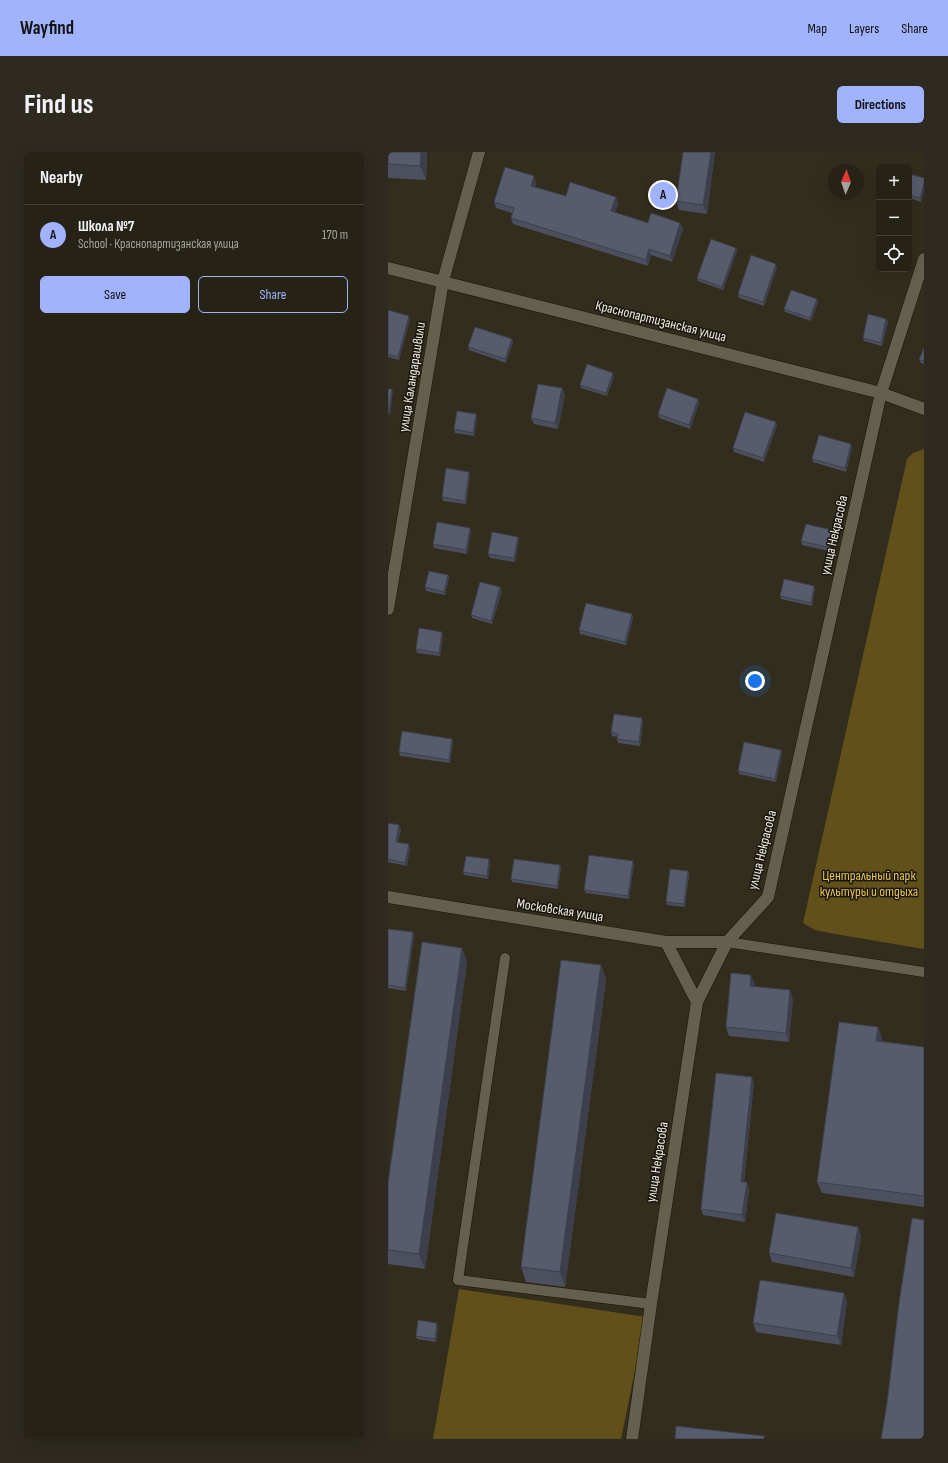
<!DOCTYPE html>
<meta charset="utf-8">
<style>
:root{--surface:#262216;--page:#2e2a1f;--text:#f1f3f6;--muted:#a4a4a1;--line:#423f35;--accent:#a1b3fd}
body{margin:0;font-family:"Sofia Sans Condensed",sans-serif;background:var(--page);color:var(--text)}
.controls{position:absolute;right:12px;top:12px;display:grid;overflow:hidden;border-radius:6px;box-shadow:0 4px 16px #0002}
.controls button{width:36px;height:36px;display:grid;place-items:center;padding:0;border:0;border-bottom:1px solid var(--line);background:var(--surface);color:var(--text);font:20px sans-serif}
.compass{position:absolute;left:440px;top:12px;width:36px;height:36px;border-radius:50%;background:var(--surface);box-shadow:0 4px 16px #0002;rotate:2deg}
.you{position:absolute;left:367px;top:529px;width:14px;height:14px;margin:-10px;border:3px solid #fff;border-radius:50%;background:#1a73e8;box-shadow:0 0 0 6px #1a73e833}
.badge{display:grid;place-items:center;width:26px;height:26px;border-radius:50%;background:var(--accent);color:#111;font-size:13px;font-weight:700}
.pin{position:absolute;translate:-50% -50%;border:2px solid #fff;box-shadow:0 1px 4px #0006}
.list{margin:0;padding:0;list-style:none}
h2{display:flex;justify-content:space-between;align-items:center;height:52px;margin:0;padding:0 16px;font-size:17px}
h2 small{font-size:13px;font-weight:400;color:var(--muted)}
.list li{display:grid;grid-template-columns:26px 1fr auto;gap:12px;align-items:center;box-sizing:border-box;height:60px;padding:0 16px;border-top:1px solid var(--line)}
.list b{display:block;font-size:15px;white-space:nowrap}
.list p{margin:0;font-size:13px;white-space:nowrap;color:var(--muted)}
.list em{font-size:13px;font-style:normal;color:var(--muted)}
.actions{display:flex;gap:8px;padding:12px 16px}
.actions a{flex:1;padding:9px 0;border:1px solid var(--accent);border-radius:6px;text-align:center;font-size:14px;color:var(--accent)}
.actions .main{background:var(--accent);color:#111}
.icon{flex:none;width:22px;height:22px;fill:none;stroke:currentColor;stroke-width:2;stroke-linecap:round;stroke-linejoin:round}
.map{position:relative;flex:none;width:536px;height:1287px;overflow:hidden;border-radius:6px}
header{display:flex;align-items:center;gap:24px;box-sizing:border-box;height:56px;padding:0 20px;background:var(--accent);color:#111}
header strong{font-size:19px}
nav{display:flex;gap:22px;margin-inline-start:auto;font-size:14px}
.intro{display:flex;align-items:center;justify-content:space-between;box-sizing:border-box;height:96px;padding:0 24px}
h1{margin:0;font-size:28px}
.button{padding:10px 18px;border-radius:6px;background:var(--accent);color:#111;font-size:14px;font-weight:700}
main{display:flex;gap:24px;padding:0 24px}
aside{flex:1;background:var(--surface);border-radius:6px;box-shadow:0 4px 16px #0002}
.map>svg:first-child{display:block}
</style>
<header>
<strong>Wayfind</strong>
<nav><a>Map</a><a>Layers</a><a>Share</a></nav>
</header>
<div class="intro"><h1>Find us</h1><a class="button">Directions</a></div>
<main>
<aside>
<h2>Nearby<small></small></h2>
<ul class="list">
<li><span class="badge">A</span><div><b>Школа №7</b><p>School · Краснопартизанская улица</p></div><em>170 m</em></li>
</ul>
<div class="actions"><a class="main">Save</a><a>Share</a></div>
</aside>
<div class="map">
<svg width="536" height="1287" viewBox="0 0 536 1287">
<rect width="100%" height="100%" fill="#332d1d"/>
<!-- green -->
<path fill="#62501b" d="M536 297V797L447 782 427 778 415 771 519 307 525 301Z
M71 1137 258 1165 233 1287H45Z"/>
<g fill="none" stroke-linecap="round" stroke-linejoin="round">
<!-- lane casing -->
<g stroke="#1b1506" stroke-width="11">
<path id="lane" d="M339 790 536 820
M117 806 70 1128 263 1152"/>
</g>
<!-- street casing -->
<g stroke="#1b1506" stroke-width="13">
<path id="street" d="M536 107 493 241 536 257
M0 457 55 129"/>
</g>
<!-- secondary casing -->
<g stroke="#1b1506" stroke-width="13">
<path id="secondary" d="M0 116 493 241 380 745 339 790 309 850 263 1152 244 1287
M55 129 91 0
M0 745 278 790H339
M278 790 309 850"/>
</g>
<!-- lane -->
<use href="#lane" stroke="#655f4d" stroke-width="10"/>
<!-- street -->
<use href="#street" stroke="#655f4d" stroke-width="12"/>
<!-- secondary -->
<use href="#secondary" stroke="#655f4d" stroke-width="12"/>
</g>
<!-- wall -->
<path fill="#4b4f5e" d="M0 0H39L38 28 0 26Z
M327 0 319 62 291 58 288 49Z
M521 22 536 26 533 50 521 46Z
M148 31 147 35 178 44 228 45 230 51 227 61 260 71H292L295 77 284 110 263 103 260 114 125 72 123 66 124 61 108 56 106 50Z
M348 96 349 99 335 138 310 129 309 126Z
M389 115 376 154 351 146 350 142Z
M430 150 423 169 397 160 396 157Z
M0 158 22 167 11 208 0 205Z
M498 167 500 170 494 194 476 189 475 186Z
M124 187 125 190 118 211 81 198 80 195Z
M536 196V212L533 211 531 208Z
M226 224 219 244 193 236 192 233Z
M174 236 177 243 170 277 146 272 143 266Z
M310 247 311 251 302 277 271 266 270 262Z
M88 262 89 265 86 284 67 281 66 277Z
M389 273 376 310 346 300 345 296Z
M464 295 458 320 425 310 424 307Z
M81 320 82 323 78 352 55 349 54 345Z
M82 376 83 379 79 402 46 396 45 392Z
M444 378 445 381 441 399 414 393 413 389Z
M130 385 131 388 127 410 102 406 100 402Z
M60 423 61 426 57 443 38 439 37 435Z
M426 434 427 437 424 454 393 447 392 444Z
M114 439 104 472 84 466 83 463Z
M244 462 245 466 238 493 192 482 191 478Z
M55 483 52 504 29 501 28 497Z
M254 566 255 570 252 594 230 591 229 587 230 585 224 584 223 580Z
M65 590 62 611 12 604 11 600Z
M393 598 394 601 388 630 351 622 350 619Z
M0 671 11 673 13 677 10 690 22 696 19 714 0 710Z
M101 707 102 710 100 727 76 723 75 720Z
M246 712 241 747 198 741 196 738Z
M172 713 173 716 170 737 124 730 123 727Z
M300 719 301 722 297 755 279 753 278 750Z
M0 777 25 780 26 784 18 839 0 836Z
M74 796 79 810 37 1117 0 1112V1031Z
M213 813 218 828 177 1135 138 1130 133 1115Z
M367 832 366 835 405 847 401 890 341 884 338 875Z
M490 875 494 886 493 889 536 895V1055L434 1041 429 1030Z
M366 931 356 1030 361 1037 357 1070 315 1063 313 1057Z
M470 1075 473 1084 466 1125 384 1110 381 1101Z
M456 1141 459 1150 453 1193 368 1180 365 1171Z
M50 1175 48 1190 29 1187 28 1184Z"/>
<!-- shaded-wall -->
<path fill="#3d404c" d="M33 0H39L38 28 32 14Z
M323 0H327L319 62 315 53Z
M146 24 148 31 146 40 143 34Z
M536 32V39L533 50 532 46Z
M228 45 230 51 226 66 223 59Z
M292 71 295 77 284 110 282 104Z
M348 96 349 99 335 138 334 135Z
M261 97 263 103 260 114 258 108Z
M388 112 389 115 376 154 375 150Z
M429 147 430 150 423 169 422 166Z
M21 164 22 167 11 208 10 205Z
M498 167 500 170 494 194 493 191Z
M124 187 125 190 118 211 117 207Z
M225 221 226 224 219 244 218 241Z
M174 236 177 243 170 277 167 271Z
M4 237 5 240 2 264 1 261Z
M310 247 311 251 302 277 301 273Z
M88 262 89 265 86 284 85 281Z
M388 270 389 273 376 310 375 306Z
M463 292 464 295 458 320 457 316Z
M81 320 82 323 78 352 77 349Z
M82 376 83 379 79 402 78 398Z
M444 378 445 381 441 399 439 395Z
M130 385 131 388 127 410 126 406Z
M60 423 61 426 57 443 56 440Z
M426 434 427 437 424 454 423 451Z
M112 435 114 439 104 472 103 469Z
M244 462 245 466 238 493 237 490Z
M54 480 55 483 52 504 51 501Z
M254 566 255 570 252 594 251 590Z
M64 587 65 590 62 611 61 608Z
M393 598 394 601 388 630 387 627Z
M11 673 13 677 10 693 8 690Z
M21 692 22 696 19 714 17 711Z
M101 707 102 710 100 727 99 724Z
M245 709 246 712 241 747 240 744Z
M172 713 173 716 170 737 169 734Z
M300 719 301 722 297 755 296 752Z
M25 780 26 784 18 839 17 836Z
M74 796 79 810 37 1117 31 1102Z
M213 813 218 828 177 1135 172 1120Z
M363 823 367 832 366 844 362 834Z
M402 838 405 847 401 890 398 881Z
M490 875 494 886 492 900 488 889Z
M364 925 366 931 355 1036 353 1030Z
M359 1030 361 1037 357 1070 354 1063Z
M470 1075 473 1084 466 1125 463 1116Z
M456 1141 459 1150 453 1193 449 1184Z
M49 1171 50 1175 48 1190 47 1187Z"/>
<!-- building -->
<path fill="#575c6d" stroke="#3d404c" d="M0 0H33L32 14 0 12Z
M295 0H323L315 53 288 49Z
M117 15 146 24 143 34 178 44 182 30 228 45 223 59 260 71 263 61 292 71 282 104 261 97 258 108 123 66 126 56 106 50Z
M521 22 536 26V32L532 46 521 43Z
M323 87 348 96 334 135 309 126Z
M363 103 388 112 375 150 350 142Z
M403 138 429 147 422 166 396 157Z
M0 158 21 164 10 205 0 202Z
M480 162 498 167 493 191 475 186Z
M87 175 124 187 117 207 80 195Z
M536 196V209L531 208Z
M199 212 225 221 218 241 192 233Z
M150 232 174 236 167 271 143 266Z
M279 236 310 247 301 273 270 262Z
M0 237H4L1 261H0Z
M69 259 88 262 85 281 66 277Z
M357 260 388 270 375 306 345 296Z
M431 283 463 292 457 316 424 307Z
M58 316 81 320 77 349 54 345Z
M49 370 82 376 78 398 45 392Z
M418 372 444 378 439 395 413 389Z
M104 380 130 385 126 406 100 402Z
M41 419 60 423 56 440 37 435Z
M396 427 426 434 423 451 392 444Z
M92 430 112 435 103 469 83 463Z
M198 451 244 462 237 490 191 478Z
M31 476 54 480 51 501 28 497Z
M226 562 254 566 251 590 229 587 230 582 223 580Z
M14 579 64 587 61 608 11 600Z
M356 590 393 598 387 627 350 619Z
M0 671 11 673 8 690 21 692 17 711 0 707Z
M201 703 245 709 240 744 196 738Z
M78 704 101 707 99 724 75 720Z
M126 707 172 713 169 734 123 727Z
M282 717 300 719 296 752 278 750Z
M0 777 25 780 17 836 0 833Z
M34 790 74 796 31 1102 0 1098V1031Z
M173 808 213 813 172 1120 133 1115Z
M343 821 363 823 362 834 402 838 398 881 338 875Z
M451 870 490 875 488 889 536 895V1044L429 1030Z
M328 921 364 925 353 1030H359L354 1063 313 1057Z
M388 1061 470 1075 463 1116 381 1101Z
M524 1066 536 1068V1287H493L499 1251 511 1151Z
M372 1128 456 1141 449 1184 365 1171Z
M30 1168 49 1171 47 1187 28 1184Z
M288 1274 376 1284V1287H287Z"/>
<g text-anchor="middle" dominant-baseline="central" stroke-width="3" stroke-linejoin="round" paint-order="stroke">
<!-- street labels -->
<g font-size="14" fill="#f0ece2" stroke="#18160e">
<text transform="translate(273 169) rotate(14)">Краснопартизанская улица</text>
<text transform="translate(24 225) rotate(-81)">улица Каландарашвили</text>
<text transform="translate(446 383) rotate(-77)">улица Некрасова</text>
<text transform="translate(374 698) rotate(-76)">улица Некрасова</text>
<text transform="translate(172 758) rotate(9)">Московская улица</text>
<text transform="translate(269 1010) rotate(-81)">улица Некрасова</text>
</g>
<!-- park labels -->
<g font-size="14" fill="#e9c453" stroke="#18160e">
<text x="481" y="723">Центральный парк<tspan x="481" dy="16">культуры и отдыха</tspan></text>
</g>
</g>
</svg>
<div class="controls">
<button>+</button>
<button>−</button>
<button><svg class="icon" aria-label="locate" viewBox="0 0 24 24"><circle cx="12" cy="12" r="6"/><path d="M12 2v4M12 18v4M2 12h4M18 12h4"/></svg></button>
</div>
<svg class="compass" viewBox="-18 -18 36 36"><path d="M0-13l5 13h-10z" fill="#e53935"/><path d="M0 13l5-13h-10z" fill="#a4a4a1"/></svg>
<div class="you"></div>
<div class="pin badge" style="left:275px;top:43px">A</div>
</div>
</main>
